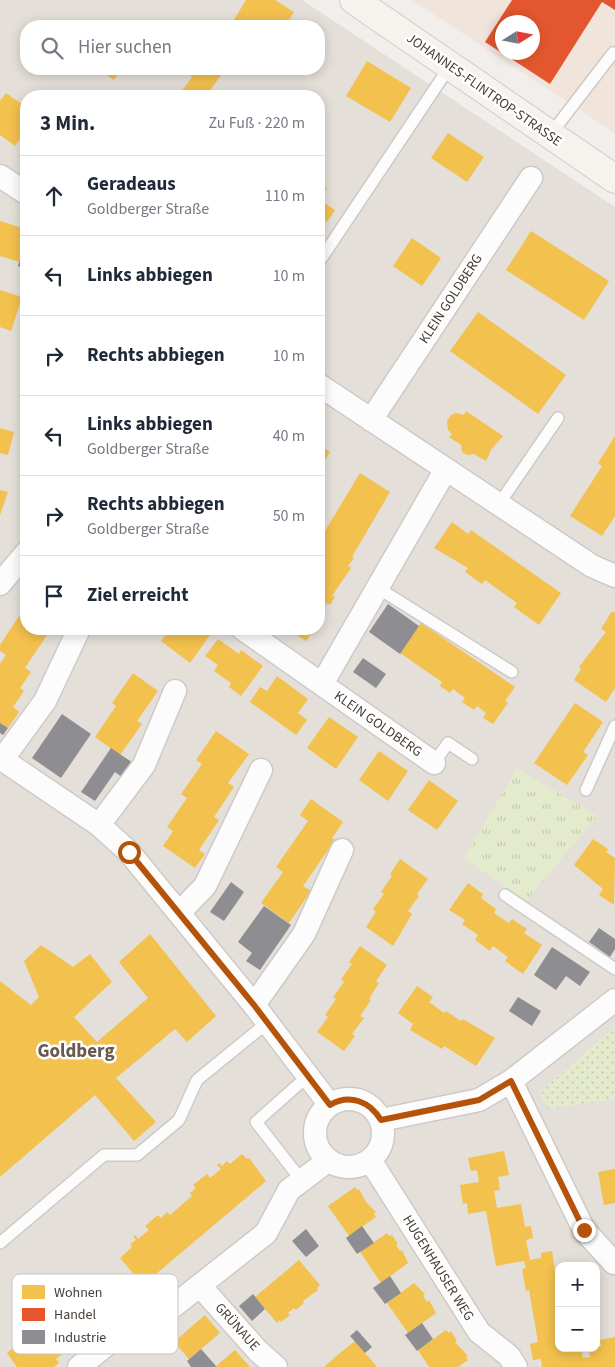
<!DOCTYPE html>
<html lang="de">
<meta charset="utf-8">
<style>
:root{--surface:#fff;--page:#f6f6f7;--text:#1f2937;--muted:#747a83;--line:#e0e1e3}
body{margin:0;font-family:"Source Sans 3",sans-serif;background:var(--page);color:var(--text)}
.controls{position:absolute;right:15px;bottom:15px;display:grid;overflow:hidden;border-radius:10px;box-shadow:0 2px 12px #0003}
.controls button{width:45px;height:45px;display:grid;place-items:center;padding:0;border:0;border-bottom:1px solid var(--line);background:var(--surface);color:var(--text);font:25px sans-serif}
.compass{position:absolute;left:495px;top:15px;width:45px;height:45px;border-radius:50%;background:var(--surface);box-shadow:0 2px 12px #0003;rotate:79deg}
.stop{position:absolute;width:15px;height:15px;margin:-11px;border:4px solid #b45309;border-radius:50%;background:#fff}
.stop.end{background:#b45309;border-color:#fff;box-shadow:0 1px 5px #0008}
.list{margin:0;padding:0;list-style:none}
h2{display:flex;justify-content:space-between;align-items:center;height:65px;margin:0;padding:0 20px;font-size:21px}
h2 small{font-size:16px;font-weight:400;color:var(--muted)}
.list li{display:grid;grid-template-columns:32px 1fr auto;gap:15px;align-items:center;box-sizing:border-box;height:80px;padding:0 20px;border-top:1px solid var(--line)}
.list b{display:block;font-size:19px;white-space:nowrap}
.list p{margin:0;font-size:16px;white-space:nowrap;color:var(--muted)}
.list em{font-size:16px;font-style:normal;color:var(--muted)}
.icon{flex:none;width:28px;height:28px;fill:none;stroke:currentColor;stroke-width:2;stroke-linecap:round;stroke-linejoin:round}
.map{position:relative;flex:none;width:615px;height:1367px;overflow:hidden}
.search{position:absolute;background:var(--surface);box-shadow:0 2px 12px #0003;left:20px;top:20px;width:305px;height:55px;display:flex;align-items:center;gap:12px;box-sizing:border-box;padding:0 18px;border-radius:20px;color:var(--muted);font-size:19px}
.panel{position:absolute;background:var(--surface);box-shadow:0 2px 12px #0003;left:20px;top:90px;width:305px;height:545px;border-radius:20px}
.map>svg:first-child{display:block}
</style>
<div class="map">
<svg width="615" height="1367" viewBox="0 0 615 1367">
<defs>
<pattern id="grass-dots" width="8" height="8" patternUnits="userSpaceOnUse" patternTransform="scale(1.25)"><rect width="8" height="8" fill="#e4eacc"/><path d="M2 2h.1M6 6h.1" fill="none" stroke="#c5cab0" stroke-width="1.8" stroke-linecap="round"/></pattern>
<pattern id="park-tufts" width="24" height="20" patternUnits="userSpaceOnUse" patternTransform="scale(1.25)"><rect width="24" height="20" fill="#e4eacc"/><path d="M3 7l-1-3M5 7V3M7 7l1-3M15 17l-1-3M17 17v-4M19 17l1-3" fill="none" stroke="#c5cab0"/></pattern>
</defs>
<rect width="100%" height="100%" fill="#f1eeeb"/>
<!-- residential -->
<path fill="#e5dfd9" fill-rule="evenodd" d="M0 0H302L615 207V1367H0ZM26 26H319V69H26ZM26 96H319V629H26ZM559 1266H596V1348H559Z"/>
<!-- commercial -->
<path fill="#f0e4db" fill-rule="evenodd" d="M412 0H615V133ZM502 22H532V52H502Z"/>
<!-- grass -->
<path fill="url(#grass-dots)" d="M615 1027V1099L548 1109 539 1093Z"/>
<!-- park -->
<path fill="url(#park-tufts)" d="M517 768 597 816 526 901 464 858Z"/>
<!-- homes -->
<path fill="#f2c14e" d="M246 0H275L294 12 285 26H255L251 23 249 26H237L232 23Z
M367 61 411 88 390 122 346 96Z
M97 69H121L114 80Z
M184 69H214L221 75 209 92 211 94 209 96H178L192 77Z
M6 93 26 107V130L15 146 0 135V101Z
M448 133 484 157 467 182 431 158Z
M319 183 327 188 320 200 335 210 327 222 322 219 319 224Z
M0 221 26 229V241L20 262 0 256Z
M531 231 609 281 584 320 506 270Z
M412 238 441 258 422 286 393 266Z
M0 290 22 297 11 331 0 327Z
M478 312 566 375 538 414 450 351Z
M466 411 503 436 491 450 486 461 474 454 467 455 462 452 461 445 449 437 452 434 448 430 447 421 451 415 456 413 464 415Z
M0 428 14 432 8 455 0 453Z
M615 436V516L602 536 570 516 602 466 598 463Z
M319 444 330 452 319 469Z
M360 473 390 492 352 557 354 558 348 566 351 568 332 596 335 597 330 605 327 603 319 616V541Z
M0 490 8 492 0 515Z
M452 522 468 534 471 530 561 593 539 625 514 607 517 603 485 580 482 584 465 572 468 568 434 548Z
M612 611 615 613V688L606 702 574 680 581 669 579 667 606 632 601 629Z
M19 616 26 621V629H37L47 635 25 668 31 672 20 688 24 691 13 707 19 712 8 728 0 723V664L6 655 0 651V645Z
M421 623 515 687 505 701 508 703 493 724 483 718 486 713 477 706 474 710 462 702 465 698 453 689 450 693 440 686 442 682 400 653Z
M170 629H209L213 631 190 663 161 641Z
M287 629H311L309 631 312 633 306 641Z
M218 639 239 654 241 650 263 666 241 696 229 687 231 683 214 671 218 665 205 656Z
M133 673 158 691 137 721 142 724 120 755 95 737 116 706 112 703Z
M277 676 308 699 298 713 307 720 296 735 250 702 260 687 267 691Z
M575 703 603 722 583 752 588 755 567 785 534 763Z
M329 717 358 737 336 769 307 748Z
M216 731 249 754 228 783 234 787 214 817 219 820 199 850 205 854 195 868 163 846 173 831 167 827 187 798 181 794 202 764 196 760Z
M379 751 408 771 388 801 359 780Z
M429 780 458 801 437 830 408 810Z
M311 799 343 822 332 838 335 840 303 886 311 891 289 923 261 903 283 872 276 867 308 821 300 815Z
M593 839 608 849 606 852 615 858 614 905 599 895 603 889 574 865Z
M400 859 428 879 417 894 419 896 408 911 412 914 393 946 366 927 376 912 373 909 384 894 381 892 392 876 390 874Z
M468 883 483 894 481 898 496 909 494 913 509 923 512 919 527 929 524 933 542 945 523 974 505 961 508 957 493 946 490 951 475 940 478 935 462 924 465 920 449 910Z
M150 934 216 1016 187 1042 175 1029 116 1078 156 1122 134 1141 95 1095 0 1177V981L31 1005 39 997 24 961 41 945 73 967 90 954 112 982 74 1017 97 1042 148 998 119 962Z
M360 946 387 965 376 981 379 983 369 999 371 1000 360 1016 364 1018 352 1034 355 1036 344 1051 317 1032 328 1017 325 1015 336 999 333 997 344 982 341 979 352 964 349 962Z
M417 986 433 997 429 1002 444 1013 446 1011 461 1021 463 1019 495 1038 476 1066 444 1046 442 1049 410 1030 413 1024 398 1013Z
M504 1151 509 1175 498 1177 500 1190 494 1191 497 1208 521 1204 525 1227 531 1226 533 1238 526 1240 530 1260 541 1258V1253L552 1251 556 1277 559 1276V1348H581L583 1358 590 1357 588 1349 601 1346 600 1340 615 1337V1367H542L541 1359 533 1360 530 1344 538 1342 529 1290 526 1291 522 1269 526 1268 524 1261 496 1266 486 1211 468 1214 467 1203 463 1204 460 1185 479 1182 477 1170 471 1171 468 1158Z
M242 1154 247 1159 249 1158 266 1181 143 1285 120 1258 132 1247 130 1244 136 1240 133 1236 135 1235 138 1239 149 1230 145 1226 158 1215 161 1218 167 1212 170 1215 192 1196 190 1193 196 1188 193 1185 207 1174 210 1178 221 1169 217 1165 219 1163 222 1166 227 1161 230 1164Z
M615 1169V1203L604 1205 598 1172Z
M355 1187 357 1190 359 1189 366 1202 376 1212 374 1214 376 1217 349 1236 328 1206Z
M387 1233 389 1236 392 1235 398 1244 396 1245 400 1251 402 1250 408 1263 381 1283 360 1252Z
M299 1260 320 1285 317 1288 318 1290 303 1301 304 1303 296 1310 294 1308 288 1313 290 1315 281 1322 280 1320 277 1323 255 1297Z
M92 1276 116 1302 109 1307 113 1311 100 1322 103 1326 95 1332 92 1329 56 1359 59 1363 54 1367H17L7 1353 19 1343 17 1340 36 1323 39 1326 62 1306 59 1303 80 1286 82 1289 93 1280 90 1277Z
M414 1283 425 1294 423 1296 427 1302 429 1300 436 1313 408 1333 387 1303Z
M205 1315 220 1333 189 1359 174 1342Z
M446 1330 449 1333 451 1331 457 1341 455 1342 468 1356 466 1357 468 1360 458 1367H429L418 1350Z
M355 1341 377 1367H324L340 1353Z
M235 1350 250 1367H215Z"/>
<!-- shops -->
<path fill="#e4572e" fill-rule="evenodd" d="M512 0H615V10L602 2 550 84 485 42ZM502 22H532V52H502Z"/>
<!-- industry -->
<path fill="#8d8d92" d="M24 248H26V269L18 266Z
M388 604 419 626 400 654 369 632Z
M363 658 386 674 376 688 353 672Z
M62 714 91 734 61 778 32 758Z
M0 723 8 728 3 735 0 733Z
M111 748 133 763 123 778 115 772 95 801 81 792Z
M231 882 244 892 224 921 210 912Z
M264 906 291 925 260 970 246 961 252 953 238 942Z
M599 928 615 939V949L610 957 589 942Z
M552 947 590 972 580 986 566 976 556 990 534 975Z
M518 997 541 1011 532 1026 509 1011Z
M362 1226 374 1243 357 1254 346 1238Z
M306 1229 319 1246 306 1257 292 1241Z
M390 1276 401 1293 385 1304 373 1288Z
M253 1294 265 1309 252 1321 239 1306Z
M422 1323 433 1339 417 1351 405 1335Z
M357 1330 372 1347 365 1353 350 1336Z
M201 1349 216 1366 215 1367H191L187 1361Z"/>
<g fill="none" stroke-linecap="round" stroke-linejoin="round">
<!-- lane casing -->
<g stroke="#cdcac7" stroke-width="14">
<path id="lane" d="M550 135 613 53 615 54
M321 259 450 66
M499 504 558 418
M378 588 512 672
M434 763 448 743 472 759
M586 790 615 726
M505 895 615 969
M302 1181 256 1122 309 1075
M0 1243 104 1155H137L179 1120 197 1080 267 1023"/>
</g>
<!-- street casing -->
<g stroke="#cdcac7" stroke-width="25">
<path id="street" d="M0 176 26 193
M319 385 592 566 615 576
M371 420 531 178
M0 584 26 553
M243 629 434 763
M322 684 446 469
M0 758 99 825 129 852 254 1005 330 1105
M2 760 45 701 79 629
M99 825 144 765 175 691
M180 912 205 886 261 770
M254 1005 304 934 342 850
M511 1081 584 1230 614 1263
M315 1133a34 34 0 1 1 68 0a34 34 0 1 1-68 0Z
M381 1120 479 1100 511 1081 615 1000
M370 1160 479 1332 509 1356 516 1367
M200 1286 258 1351 276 1367
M79 1367 131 1325 142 1331 266 1233 289 1190 329 1160"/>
</g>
<!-- secondary casing -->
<g stroke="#d3ccc5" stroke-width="30">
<path id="secondary" d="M354 0 615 179"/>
</g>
<!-- lane -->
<use href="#lane" stroke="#fdfcfc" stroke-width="11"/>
<!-- street -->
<use href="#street" stroke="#fdfcfc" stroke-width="22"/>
<!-- secondary -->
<use href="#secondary" stroke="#f6f3ef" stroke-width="28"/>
</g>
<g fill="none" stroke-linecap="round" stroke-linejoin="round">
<!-- route -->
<path stroke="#b45309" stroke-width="6" d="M129 852 254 1005 330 1105C350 1093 370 1102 381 1120L479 1100 511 1081 584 1230"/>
</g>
<g text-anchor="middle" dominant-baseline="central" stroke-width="5" stroke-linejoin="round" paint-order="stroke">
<!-- street labels -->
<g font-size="14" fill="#473e37" stroke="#fff">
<text transform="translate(484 90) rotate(35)">JOHANNES-FLINTROP-STRASSE</text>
<text transform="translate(451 299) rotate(-57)">KLEIN GOLDBERG</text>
<text transform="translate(378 724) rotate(35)">KLEIN GOLDBERG</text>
<text transform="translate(438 1268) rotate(58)">HUGENHAUSER WEG</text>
<text transform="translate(237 1327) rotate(48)">GRÜNAUE</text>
</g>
<!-- district labels -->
<g font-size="19" font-weight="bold" fill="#6a594e" stroke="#fff">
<text x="76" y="1051">Goldberg</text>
</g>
</g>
<!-- legend -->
<rect x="12" y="1274" width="166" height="80" rx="8" fill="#fff" stroke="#c8c5c3" stroke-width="1"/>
<rect x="22" y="1285" width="23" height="14" fill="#f2c14e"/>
<rect x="22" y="1308" width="23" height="13" fill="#e4572e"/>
<rect x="22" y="1330" width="23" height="14" fill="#8d8d92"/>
<g font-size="14" fill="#473e37">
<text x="54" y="1297">Wohnen</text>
<text x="54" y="1319">Handel</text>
<text x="54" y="1342">Industrie</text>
</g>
</svg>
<div class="controls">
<button>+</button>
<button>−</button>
</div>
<svg class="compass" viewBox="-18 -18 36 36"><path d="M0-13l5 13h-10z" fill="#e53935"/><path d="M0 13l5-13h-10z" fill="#747a83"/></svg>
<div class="stop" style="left:129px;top:852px"></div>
<div class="stop end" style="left:584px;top:1230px"></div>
<div class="search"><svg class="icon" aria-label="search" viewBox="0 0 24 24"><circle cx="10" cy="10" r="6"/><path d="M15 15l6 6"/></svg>Hier suchen</div>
<section class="panel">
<h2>3 Min.<small>Zu Fuß · 220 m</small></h2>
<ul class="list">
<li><svg class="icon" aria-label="ahead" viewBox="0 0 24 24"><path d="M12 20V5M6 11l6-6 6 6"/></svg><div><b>Geradeaus</b><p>Goldberger Straße</p></div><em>110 m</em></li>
<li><svg class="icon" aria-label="left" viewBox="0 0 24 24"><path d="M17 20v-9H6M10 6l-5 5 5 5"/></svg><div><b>Links abbiegen</b></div><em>10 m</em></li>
<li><svg class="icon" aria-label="right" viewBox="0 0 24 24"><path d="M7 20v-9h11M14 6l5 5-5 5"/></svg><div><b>Rechts abbiegen</b></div><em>10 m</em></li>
<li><svg class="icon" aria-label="left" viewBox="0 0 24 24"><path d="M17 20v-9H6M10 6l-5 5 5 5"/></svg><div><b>Links abbiegen</b><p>Goldberger Straße</p></div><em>40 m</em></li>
<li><svg class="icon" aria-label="right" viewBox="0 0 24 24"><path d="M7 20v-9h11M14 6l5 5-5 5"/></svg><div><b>Rechts abbiegen</b><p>Goldberger Straße</p></div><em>50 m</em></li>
<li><svg class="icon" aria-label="arrive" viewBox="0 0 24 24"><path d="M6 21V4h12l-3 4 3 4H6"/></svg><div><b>Ziel erreicht</b></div></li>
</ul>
</section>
</div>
